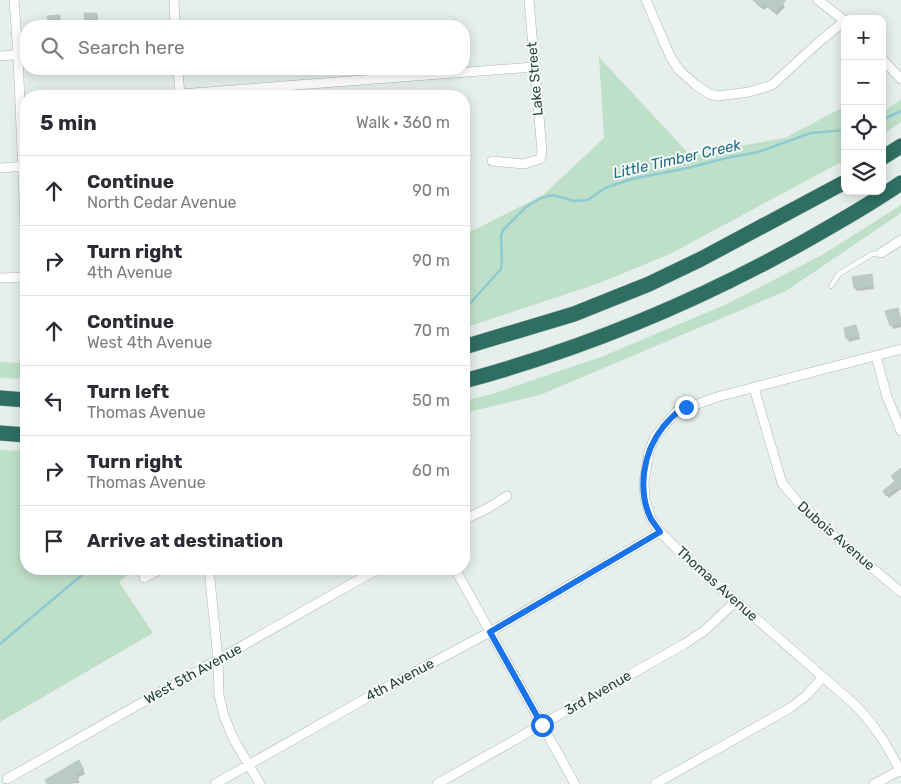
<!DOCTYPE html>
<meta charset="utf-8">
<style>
:root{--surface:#fff;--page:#f2f2f3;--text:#2b2b33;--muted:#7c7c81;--line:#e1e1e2}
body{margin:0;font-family:Rubik,sans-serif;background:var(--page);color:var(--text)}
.controls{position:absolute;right:15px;top:15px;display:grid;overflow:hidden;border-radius:10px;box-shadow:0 2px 12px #0003}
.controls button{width:45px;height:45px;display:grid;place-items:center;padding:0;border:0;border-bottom:1px solid var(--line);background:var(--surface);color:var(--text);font:25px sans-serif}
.stop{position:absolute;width:15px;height:15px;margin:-11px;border:4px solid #1a73e8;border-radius:50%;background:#fff}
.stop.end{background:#1a73e8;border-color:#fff;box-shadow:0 1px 5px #0008}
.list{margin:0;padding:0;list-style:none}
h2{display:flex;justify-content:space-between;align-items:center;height:65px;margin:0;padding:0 20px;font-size:21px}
h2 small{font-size:16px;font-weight:400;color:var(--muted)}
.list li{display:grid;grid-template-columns:32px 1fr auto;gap:15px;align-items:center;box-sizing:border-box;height:70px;padding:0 20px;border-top:1px solid var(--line)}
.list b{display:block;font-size:19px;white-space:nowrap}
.list p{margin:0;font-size:16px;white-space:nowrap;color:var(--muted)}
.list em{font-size:16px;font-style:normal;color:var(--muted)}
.icon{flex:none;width:28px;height:28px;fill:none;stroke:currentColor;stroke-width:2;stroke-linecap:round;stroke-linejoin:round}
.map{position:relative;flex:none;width:901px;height:784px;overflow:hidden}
.search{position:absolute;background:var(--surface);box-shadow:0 2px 12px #0003;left:20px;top:20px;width:450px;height:55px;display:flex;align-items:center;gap:12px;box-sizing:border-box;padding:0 18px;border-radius:20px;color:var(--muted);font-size:19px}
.panel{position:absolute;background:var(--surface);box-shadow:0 2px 12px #0003;left:20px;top:90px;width:450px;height:485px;border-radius:20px}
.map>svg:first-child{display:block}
</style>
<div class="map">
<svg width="901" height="784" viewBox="0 0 901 784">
<rect width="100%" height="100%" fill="#e6efeb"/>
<!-- green -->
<path fill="#bfe0c8" d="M599 57 690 155 785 138 845 106V160L670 254 597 284 464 328V235L543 195 604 138Z
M901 99V122L882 135V113Z
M901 205V213L786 291 540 395 464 413V401L492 394 601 357 727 304 822 255Z
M0 362 26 363V379L0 378Z
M0 450 26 451V569H134L119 582 153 633 0 722Z"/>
<!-- shadow -->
<path fill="#0003" d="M759 0H780L785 7 777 15 767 7 764 10 759 6Z
M96 14 98 17V26H86L85 15Z
M872 276 874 289 857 291 855 288Z
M898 309 901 318V327L893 329 887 312Z
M857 330 860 339 849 342 848 338Z
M901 474V489L889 498 886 495Z
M79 762 85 774 77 778 80 783 49 784Z"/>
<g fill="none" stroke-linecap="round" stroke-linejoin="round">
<!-- stream -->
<path stroke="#8ec9d4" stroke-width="2.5" d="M882 120 901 111
M464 310 501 269 502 259 501 236 503 230 526 207 541 198 553 195 574 201 588 200 605 188 632 179 688 168 726 158 758 152 811 133 845 130
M0 644 89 569"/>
</g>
<!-- building -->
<path fill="#bbcac4" stroke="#b8c9c2" d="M753 0H786L775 13 764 4 761 8Z
M84 13H97V26H85Z
M60 15V26H48L47 16Z
M872 274 873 286 854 288 852 277Z
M898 308 901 323 890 326 885 311Z
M856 325 859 336 846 339 844 328Z
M901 468V488L899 486 886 496 883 491 895 481 891 476Z
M79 760 84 770 76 774 79 779 71 784H47L45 780Z"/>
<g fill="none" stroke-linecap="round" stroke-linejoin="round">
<!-- service casing -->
<g stroke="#a8b8b2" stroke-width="5.5">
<path id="service" d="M831 286 839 274 872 254 881 253"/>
</g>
<!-- minor casing -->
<g stroke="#a8b8b2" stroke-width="10">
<path id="minor" d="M14 0 18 55 26 248
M174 0 175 26
M646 0 670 56 679 70 696 85 709 94 718 96 749 92 772 85 820 41 845 21 818 0
M0 56 26 54
M882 59 901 79
M178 69 180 96
M180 94 534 67
M492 161 524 164 540 159 542 152 529 0
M0 168 26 166
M881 253 901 240
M0 278 26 277
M901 349 717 397 676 412 655 437 649 451 644 482 645 498 651 519 660 532 683 555 854 704C876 726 886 744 901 772
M876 356 887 397 901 431
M754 388 782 483 808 514 901 592
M464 520 490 507 507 496
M209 569 218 660 219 695 224 716 233 738 260 784
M455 569 575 784
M144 578 161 569
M7 779 378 569
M215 784 370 696 490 632 660 532
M437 784 686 643 704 631 736 601
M655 784 790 708 807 695 823 677
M874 784 901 770"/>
</g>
<!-- motorway casing -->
<g stroke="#c2cac8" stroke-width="16">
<path id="motorway" d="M882 158 901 146
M464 347 574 314 649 284 701 259 845 182
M464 381C583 349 699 301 807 240 839 222 871 204 901 183
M0 398 26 400
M0 433 26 435"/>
</g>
<!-- service -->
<use href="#service" stroke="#fff" stroke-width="4.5"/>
<!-- minor -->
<use href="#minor" stroke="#fff" stroke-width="9"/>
<!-- motorway -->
<use href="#motorway" stroke="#2f6f62" stroke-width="15"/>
</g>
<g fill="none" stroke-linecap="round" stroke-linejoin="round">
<!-- route -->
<path stroke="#1a73e8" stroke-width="6" d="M542 725 490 632 660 532C658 528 654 524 651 519 637 490 643 452 663 427 670 419 676 412 686 407"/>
</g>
<g text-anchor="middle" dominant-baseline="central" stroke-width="4" stroke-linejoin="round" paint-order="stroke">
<!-- street labels -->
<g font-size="14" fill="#24423a" stroke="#f7fbf9">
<text transform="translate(535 79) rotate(-95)">Lake Street</text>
<text transform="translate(836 536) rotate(41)">Dubois Avenue</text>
<text transform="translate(717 584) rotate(42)">Thomas Avenue</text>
<text transform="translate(193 674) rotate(-29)">West 5th Avenue</text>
<text transform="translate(400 680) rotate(-28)">4th Avenue</text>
<text transform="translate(598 693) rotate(-30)">3rd Avenue</text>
</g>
<!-- water labels -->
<g font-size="15" font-style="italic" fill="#1c6f80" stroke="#f7fbf9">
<text transform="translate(677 159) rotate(-13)">Little Timber Creek</text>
</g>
</g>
</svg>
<div class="controls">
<button>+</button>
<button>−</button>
<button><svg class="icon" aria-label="locate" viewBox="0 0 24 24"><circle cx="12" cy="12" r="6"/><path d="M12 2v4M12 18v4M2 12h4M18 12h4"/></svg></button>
<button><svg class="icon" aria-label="layers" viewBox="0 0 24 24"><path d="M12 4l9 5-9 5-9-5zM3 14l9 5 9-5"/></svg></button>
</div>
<div class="stop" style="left:542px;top:725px"></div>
<div class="stop end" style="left:686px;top:407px"></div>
<div class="search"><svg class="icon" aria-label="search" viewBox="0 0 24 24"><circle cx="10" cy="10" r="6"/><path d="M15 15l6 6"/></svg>Search here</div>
<section class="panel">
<h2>5 min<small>Walk · 360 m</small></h2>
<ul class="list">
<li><svg class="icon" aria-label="ahead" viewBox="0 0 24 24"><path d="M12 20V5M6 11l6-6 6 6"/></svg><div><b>Continue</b><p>North Cedar Avenue</p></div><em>90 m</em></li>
<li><svg class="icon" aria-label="right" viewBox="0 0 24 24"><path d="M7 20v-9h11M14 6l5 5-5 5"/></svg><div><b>Turn right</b><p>4th Avenue</p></div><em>90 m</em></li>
<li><svg class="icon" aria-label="ahead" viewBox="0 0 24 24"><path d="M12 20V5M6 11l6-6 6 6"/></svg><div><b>Continue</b><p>West 4th Avenue</p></div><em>70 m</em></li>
<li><svg class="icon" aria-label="left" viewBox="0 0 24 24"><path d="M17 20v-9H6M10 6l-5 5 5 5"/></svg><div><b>Turn left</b><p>Thomas Avenue</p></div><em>50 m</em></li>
<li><svg class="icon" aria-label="right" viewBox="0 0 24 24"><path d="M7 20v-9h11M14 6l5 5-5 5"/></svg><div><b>Turn right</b><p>Thomas Avenue</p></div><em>60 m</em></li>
<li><svg class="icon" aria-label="arrive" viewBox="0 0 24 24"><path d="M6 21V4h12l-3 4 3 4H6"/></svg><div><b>Arrive at destination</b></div></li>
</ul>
</section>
</div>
